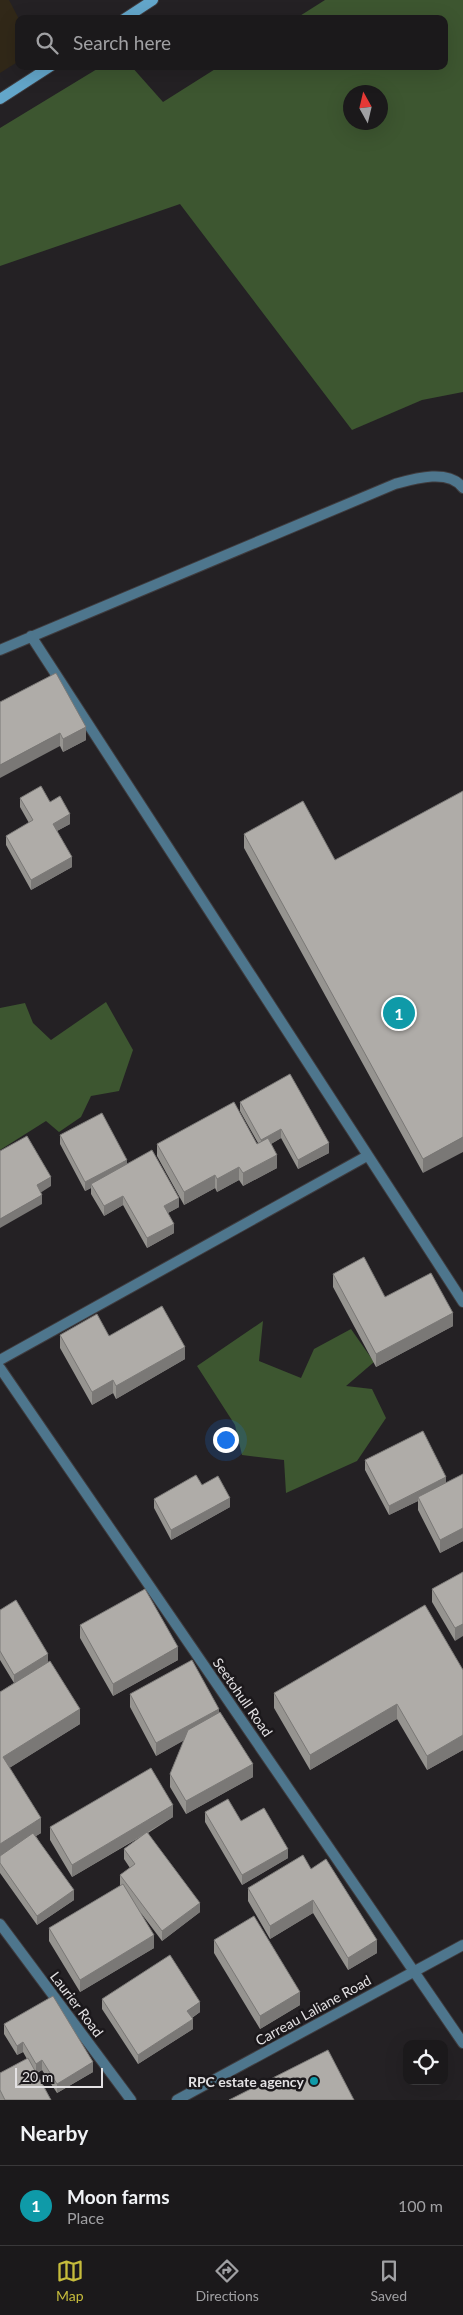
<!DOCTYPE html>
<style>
:root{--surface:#1b191b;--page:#242224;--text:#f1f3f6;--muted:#a0a0a3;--line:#39383a;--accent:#c6bc3c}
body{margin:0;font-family:Lato,sans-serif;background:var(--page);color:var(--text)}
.controls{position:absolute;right:15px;bottom:15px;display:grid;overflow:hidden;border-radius:10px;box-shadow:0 5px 20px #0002}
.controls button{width:45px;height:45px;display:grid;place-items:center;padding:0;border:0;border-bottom:1px solid var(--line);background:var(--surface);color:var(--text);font:25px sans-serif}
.compass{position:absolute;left:343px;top:85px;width:45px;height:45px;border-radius:50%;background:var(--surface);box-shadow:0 5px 20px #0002;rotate:352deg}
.scale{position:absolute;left:15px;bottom:12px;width:88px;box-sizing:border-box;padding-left:5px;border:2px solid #e3e1e3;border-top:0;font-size:14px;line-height:18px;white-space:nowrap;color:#e3e1e3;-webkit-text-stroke:4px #1b181b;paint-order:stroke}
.you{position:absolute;left:225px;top:1439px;width:18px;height:18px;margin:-12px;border:4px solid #fff;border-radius:50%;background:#1a73e8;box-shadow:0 0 0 8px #1a73e833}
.badge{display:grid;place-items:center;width:32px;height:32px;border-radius:50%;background:var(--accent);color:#fff;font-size:16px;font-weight:700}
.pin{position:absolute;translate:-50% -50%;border:2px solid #fff;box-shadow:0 1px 5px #0006}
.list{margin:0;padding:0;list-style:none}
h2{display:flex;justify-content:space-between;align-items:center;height:65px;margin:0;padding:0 20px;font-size:21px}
h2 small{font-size:16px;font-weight:400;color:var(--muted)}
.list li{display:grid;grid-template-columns:32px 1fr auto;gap:15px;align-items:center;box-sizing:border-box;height:80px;padding:0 20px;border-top:1px solid var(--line)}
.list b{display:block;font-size:19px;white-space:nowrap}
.list p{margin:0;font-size:16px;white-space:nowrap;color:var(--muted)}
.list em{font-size:16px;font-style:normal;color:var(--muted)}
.icon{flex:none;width:28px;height:28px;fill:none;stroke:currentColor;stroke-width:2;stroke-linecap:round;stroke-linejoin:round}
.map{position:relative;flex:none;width:463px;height:2100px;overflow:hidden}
.search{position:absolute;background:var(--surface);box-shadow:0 5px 20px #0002;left:15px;right:15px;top:15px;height:55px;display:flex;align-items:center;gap:12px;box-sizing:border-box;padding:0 18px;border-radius:10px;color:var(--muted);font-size:19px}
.sheet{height:145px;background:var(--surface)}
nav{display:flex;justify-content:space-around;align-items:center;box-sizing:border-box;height:70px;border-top:1px solid var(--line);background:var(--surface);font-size:14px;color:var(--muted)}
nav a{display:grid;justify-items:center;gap:2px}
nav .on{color:var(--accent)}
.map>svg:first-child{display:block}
</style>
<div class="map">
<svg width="463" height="2100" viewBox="0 0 463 2100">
<rect width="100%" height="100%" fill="#242124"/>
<!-- commercial -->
<path fill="#312818" d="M0 0H9L19 19V61L0 73Z"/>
<!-- forest -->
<path fill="#3d5630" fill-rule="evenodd" d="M325 0H463V392L422 400 352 430 180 204 0 266V128L102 66H131L163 102 220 66H444V19H295ZM350 92H380V122H350Z
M106 1002 133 1050 119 1091 91 1096 81 1117 59 1132 46 1121 0 1150V1008L25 1003 33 1023 51 1040Z
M263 1321 259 1361 301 1378 314 1349 351 1329 374 1362 346 1386 372 1389 386 1418 357 1461 286 1493 284 1460 242 1455 235 1425 197 1366Z"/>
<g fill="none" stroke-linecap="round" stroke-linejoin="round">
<!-- street casing -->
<g stroke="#3f3c3f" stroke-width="12">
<path id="street" d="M31 636 463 1302
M0 650 395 484C413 479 449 468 463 488
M0 1360 367 1156
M0 1368 463 2043
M0 1924 131 2100
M177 2100 463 1945"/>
</g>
<!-- secondary casing -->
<g stroke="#3f3c3f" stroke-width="12">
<path id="secondary" d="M124 19 153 0
M0 99 51 66"/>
</g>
<!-- street -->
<use href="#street" stroke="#4e768d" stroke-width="10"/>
<!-- secondary -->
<use href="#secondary" stroke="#63a6ca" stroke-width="10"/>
</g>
<!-- wall -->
<path fill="#969490" d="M0 702 86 740 63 752 60 746Z
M463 792 423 1173 244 848V834L335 860Z
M20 798 50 802 70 824 57 831 72 867 31 890 6 845V836L29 823 20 807Z
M240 1102 329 1153 298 1169 281 1138 271 1144 277 1168 243 1186 239 1180 217 1192 215 1188 184 1205 157 1156V1144H257L258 1143 240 1111Z
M60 1135 127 1164 179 1207 168 1213 174 1233 147 1248 123 1205 104 1216 91 1194V1188L85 1191 60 1144Z
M333 1274 385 1297 453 1326 376 1367 333 1287Z
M60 1335 109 1336 185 1359 116 1399 113 1393 92 1405 60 1348Z
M365 1460 446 1483 463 1474V1541L440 1553 418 1510V1501L389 1515 365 1470Z
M154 1499 230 1507 171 1540 154 1508Z
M463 1572 455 1641 432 1602V1589Z
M0 1610 48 1662 80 1724 9 1768 41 1833 36 1836 74 1900 37 1925 0 1873V1692L14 1683 0 1660Z
M80 1625 178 1660 113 1696 80 1638Z
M463 1670V1750L427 1770 397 1719 310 1770 274 1708V1693Z
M130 1694 219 1713 253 1777 186 1814 170 1787V1774L184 1740 156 1756 130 1707Z
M205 1812 241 1821 288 1858 242 1885 205 1822Z
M173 1817 148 1833 200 1912 162 1941 141 1913 154 1948 80 1992 49 1941V1928L120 1886V1875L130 1868 124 1859V1849L142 1836 72 1877 50 1840V1827Z
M311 1869 377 1953 348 1970 313 1913 270 1939 248 1901V1888Z
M214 1940 300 2005 260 2029 214 1953Z
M102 1999 200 2012 192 2018 193 2029 138 2064 102 2009Z
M4 2024 93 2072 57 2093 42 2070 37 2073 51 2100H0V2073L27 2059 23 2052 17 2055 4 2034Z"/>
<!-- shaded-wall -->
<path fill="#7a7876" d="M86 727V740L63 752V739Z
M60 733V746L0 778V765Z
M70 814V824L53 833V824Z
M72 857V867L31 890V880Z
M281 1129V1138L261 1150V1140Z
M463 1137V1152L423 1173V1159Z
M329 1143V1153L298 1169V1160Z
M277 1155V1168L243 1186V1173Z
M127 1160V1169L91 1184V1188L85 1191V1182Z
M239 1167V1180L217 1192V1179Z
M215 1175V1188L184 1205V1192Z
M51 1177V1186L37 1195V1185Z
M42 1195V1204L0 1228V1219Z
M123 1196V1205L104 1216V1206Z
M179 1198V1207L164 1215V1206Z
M174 1224V1233L147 1248V1238Z
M453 1313V1326L376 1367V1354Z
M185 1347V1359L116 1399V1386Z
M113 1380V1393L92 1405V1392Z
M446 1477V1487L418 1497V1501L389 1515V1506Z
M230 1498V1507L171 1540V1530Z
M463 1528V1541L440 1553V1540Z
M463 1624V1636L455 1641V1628Z
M178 1647V1660L113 1696V1684Z
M48 1654V1664L14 1684V1675Z
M397 1704V1719L310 1770V1755Z
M80 1709V1724L3 1772V1757Z
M219 1709V1721L156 1756V1743Z
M463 1735V1750L427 1770V1756Z
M253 1764V1777L186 1814V1801Z
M173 1805V1817L72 1877V1865Z
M41 1818V1833L0 1858V1844Z
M288 1849V1858L242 1885V1875Z
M74 1890V1900L37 1925V1916Z
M313 1900V1913L270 1939V1926Z
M200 1903V1912L162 1941V1931Z
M154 1935V1948L80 1992V1980Z
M377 1940V1953L348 1970V1958Z
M300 1992V2005L260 2029V2016Z
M200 2002V2012L187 2021V2011Z
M193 2019V2029L138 2064V2055Z
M23 2042V2052L17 2055V2046Z
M42 2060V2070L36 2074V2064Z
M93 2062V2072L57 2093V2084Z"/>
<!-- building -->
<path fill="#afaca8" stroke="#7a7876" d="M56 673 86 727 63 739 60 733 0 765V702Z
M41 786 50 802 60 796 70 814 53 824 72 857 31 880 6 836 33 820 20 798Z
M463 791V1137L423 1159 244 834 303 801 335 860Z
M290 1074 329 1143 298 1160 281 1129 261 1140 240 1102Z
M234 1102 257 1144 268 1138 277 1155 243 1173 239 1167 217 1179 215 1175 184 1192 157 1144Z
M102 1113 127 1160 85 1182 60 1135Z
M27 1136 51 1177 37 1185 42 1195 0 1219V1151Z
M152 1150 179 1198 164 1206 174 1224 147 1238 123 1196 104 1206 91 1184Z
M364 1257 385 1297 431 1273 453 1313 376 1354 333 1274Z
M162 1306 185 1347 116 1386 113 1380 92 1392 60 1335 97 1314 109 1336Z
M423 1431 446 1477 389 1506 365 1460Z
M463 1474V1528L440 1540 418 1497Z
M196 1475 202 1485 218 1476 230 1498 171 1530 154 1499Z
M463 1572V1624L455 1628 432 1589Z
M145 1589 178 1647 113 1684 80 1625Z
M16 1600 48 1654 14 1675 0 1651V1610Z
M425 1605 463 1670V1735L427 1756 397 1704 310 1755 274 1693Z
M192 1660 219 1709 156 1743 130 1694Z
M50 1661 80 1709 3 1757 41 1818 0 1844V1692Z
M220 1712 253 1764 186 1801 170 1774 188 1730Z
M151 1768 173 1805 72 1865 50 1827Z
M228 1799 241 1821 264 1808 288 1849 242 1875 205 1812Z
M147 1832 200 1903 162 1931 120 1875 135 1864 124 1849Z
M33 1833 74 1890 37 1916 0 1863V1856Z
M303 1855 311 1869 326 1859 377 1940 348 1958 313 1900 270 1926 248 1888Z
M123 1884 154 1935 80 1980 49 1928Z
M254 1916 300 1992 260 2016 214 1940Z
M170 1955 200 2002 187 2011 193 2019 138 2055 102 1999Z
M53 1996 93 2062 57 2084 42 2060 36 2064 23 2042 17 2046 4 2024Z
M328 2050 354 2100H229Z
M28 2058 51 2100H5L0 2090V2073Z"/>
<!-- markers -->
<circle fill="#0f9aa8" stroke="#1b181b" stroke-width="2" cx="314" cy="2081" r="5"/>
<g text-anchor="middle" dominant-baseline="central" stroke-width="5" stroke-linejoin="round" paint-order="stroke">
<!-- street labels -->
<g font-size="14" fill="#e3e1e3" stroke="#1b181b">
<text transform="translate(243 1697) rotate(55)">Seetohull Road</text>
<text transform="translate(77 2004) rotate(53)">Laurier Road</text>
<text transform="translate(313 2010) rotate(-29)">Carreau Laliane Road</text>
</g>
<!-- poi labels -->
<g font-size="14" font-weight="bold" fill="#e3e1e3" stroke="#1b181b" text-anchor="end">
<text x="304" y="2081">RPC estate agency</text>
</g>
</g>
</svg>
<div class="controls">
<button><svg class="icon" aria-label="locate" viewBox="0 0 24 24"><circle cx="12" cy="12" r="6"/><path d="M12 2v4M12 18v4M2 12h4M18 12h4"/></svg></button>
</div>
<svg class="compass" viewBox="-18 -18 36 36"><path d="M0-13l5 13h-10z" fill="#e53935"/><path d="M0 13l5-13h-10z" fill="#a0a0a3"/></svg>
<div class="scale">20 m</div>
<div class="you"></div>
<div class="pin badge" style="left:399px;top:1013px;background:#0f9aa8">1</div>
<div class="search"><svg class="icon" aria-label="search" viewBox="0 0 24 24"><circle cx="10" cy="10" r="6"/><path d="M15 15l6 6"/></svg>Search here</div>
</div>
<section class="sheet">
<h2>Nearby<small></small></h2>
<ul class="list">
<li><span class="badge" style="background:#0f9aa8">1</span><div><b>Moon farms</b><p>Place</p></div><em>100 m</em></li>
</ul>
</section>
<nav>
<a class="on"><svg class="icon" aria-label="map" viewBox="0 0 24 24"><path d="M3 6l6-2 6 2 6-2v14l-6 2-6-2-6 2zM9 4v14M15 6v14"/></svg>Map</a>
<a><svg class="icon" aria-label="directions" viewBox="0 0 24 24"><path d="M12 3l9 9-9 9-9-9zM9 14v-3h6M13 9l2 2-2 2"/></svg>Directions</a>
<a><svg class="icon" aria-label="saved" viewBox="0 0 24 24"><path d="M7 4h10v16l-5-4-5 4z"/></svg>Saved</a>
</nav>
